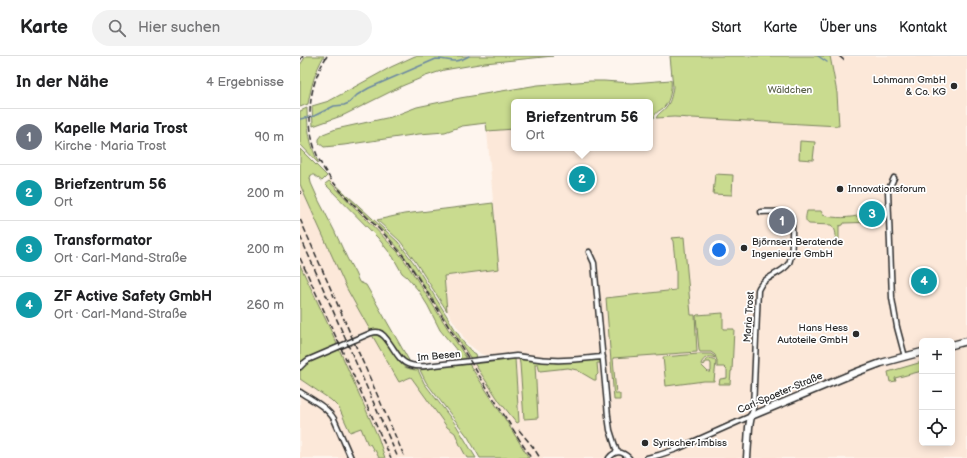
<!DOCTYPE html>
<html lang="de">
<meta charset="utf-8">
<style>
:root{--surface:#fff;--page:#f2f2f2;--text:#202124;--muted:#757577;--line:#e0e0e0;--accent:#2b2b2b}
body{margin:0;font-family:"Balsamiq Sans",sans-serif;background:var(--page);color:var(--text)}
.controls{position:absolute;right:12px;bottom:12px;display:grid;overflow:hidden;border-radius:6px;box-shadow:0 2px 10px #0003}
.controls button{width:36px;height:36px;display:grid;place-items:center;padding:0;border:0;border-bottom:1px solid var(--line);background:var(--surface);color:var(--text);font:20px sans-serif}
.you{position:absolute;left:419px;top:194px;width:14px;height:14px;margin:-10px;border:3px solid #fff;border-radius:50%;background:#1a73e8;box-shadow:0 0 0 6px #1a73e833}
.badge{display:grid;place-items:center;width:26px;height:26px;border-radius:50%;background:var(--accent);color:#fff;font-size:13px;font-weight:700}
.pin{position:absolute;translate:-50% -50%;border:2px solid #fff;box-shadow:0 1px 4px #0006}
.popup{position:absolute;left:211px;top:43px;width:142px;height:52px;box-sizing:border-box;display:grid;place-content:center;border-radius:6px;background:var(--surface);filter:drop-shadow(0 1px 3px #0005);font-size:13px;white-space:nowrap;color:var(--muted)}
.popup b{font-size:15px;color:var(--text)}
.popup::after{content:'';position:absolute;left:50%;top:100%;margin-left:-8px;border:8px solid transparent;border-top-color:var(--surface)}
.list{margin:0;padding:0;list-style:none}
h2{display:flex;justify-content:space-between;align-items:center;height:52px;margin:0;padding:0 16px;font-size:17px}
h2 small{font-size:13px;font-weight:400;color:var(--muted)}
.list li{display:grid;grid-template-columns:26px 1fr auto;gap:12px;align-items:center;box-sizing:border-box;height:56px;padding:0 16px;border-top:1px solid var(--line)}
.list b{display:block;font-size:15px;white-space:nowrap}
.list p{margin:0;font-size:13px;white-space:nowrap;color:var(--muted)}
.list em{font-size:13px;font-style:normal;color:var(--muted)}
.icon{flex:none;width:22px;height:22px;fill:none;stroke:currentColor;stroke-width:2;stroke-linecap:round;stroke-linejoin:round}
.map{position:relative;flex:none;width:667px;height:402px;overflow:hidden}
header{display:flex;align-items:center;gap:24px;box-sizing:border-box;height:56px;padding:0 20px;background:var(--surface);border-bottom:1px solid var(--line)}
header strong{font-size:19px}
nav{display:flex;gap:22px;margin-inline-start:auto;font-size:14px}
.search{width:280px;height:36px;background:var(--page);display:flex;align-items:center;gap:10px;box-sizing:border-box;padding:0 14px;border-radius:22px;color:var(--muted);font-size:15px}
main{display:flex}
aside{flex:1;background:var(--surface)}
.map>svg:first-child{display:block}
</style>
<header>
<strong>Karte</strong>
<div class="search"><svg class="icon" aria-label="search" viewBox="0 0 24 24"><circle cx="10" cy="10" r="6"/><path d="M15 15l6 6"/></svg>Hier suchen</div>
<nav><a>Start</a><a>Karte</a><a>Über uns</a><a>Kontakt</a></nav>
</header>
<main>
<aside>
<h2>In der Nähe<small>4 Ergebnisse</small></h2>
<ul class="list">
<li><span class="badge" style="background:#6b7280">1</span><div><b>Kapelle Maria Trost</b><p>Kirche · Maria Trost</p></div><em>90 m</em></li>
<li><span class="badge" style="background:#0f9aa8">2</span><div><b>Briefzentrum 56</b><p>Ort</p></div><em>200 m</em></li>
<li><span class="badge" style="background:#0f9aa8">3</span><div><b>Transformator</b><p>Ort · Carl-Mand-Straße</p></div><em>200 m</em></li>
<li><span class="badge" style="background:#0f9aa8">4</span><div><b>ZF Active Safety GmbH</b><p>Ort · Carl-Mand-Straße</p></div><em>260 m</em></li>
</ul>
</aside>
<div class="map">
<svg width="667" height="402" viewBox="0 0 667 402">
<rect width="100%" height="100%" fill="#fef5ee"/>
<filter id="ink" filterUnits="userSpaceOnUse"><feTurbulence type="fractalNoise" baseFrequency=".025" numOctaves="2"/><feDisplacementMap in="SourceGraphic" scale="8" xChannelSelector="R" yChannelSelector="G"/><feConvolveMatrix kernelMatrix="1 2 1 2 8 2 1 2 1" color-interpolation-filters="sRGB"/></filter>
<g filter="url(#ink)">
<!-- built -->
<path fill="#fce8d9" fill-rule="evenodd" d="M530 0H667V402H229L205 363 169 308 174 307 200 346 217 367 219 366 215 299H184L181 298 167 287 147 255 144 220 199 213 187 75 214 73V92H350V63L374 61 539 70 537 37ZM622 285H652V387H622Z
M25 118 34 127 43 137 83 175 100 194 112 211 171 303H167L107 208 98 196 91 188 39 137 29 125Z
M0 128 5 140 47 233 99 326 111 321 147 371 155 377 160 389 167 402H84L85 401 78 381 32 277 0 209Z
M0 323 31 344 39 352 50 376 61 371 68 389 70 388 73 395 75 394 82 402H0Z"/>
<!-- green -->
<path fill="#c9db8f" stroke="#7a835d" d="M6 0H24C15 15 11 31 8 48L0 51V9Z
M115 0H253L185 7 144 14 126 20 102 30 44 59 13 70 12 50 29 45 91 11Z
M370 0H530L537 37 539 70 374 61 356 62C358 57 364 55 367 50 371 45 372 37 373 31Z
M371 24C372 32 370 44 365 50 361 55 355 55 354 62L350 63V46H214V73L187 75 186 67 162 70 145 76 119 78 44 89 24 91 19 87V83L23 78 36 73 91 61 117 51 160 42 238 29 290 25H304L331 27Z
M7 52C7 71 10 90 19 108L0 88V55Z
M500 85 515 86 513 104 499 103Z
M0 93 27 120 22 125 14 119H11L10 122 11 127 19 145 34 174 47 202 55 217 59 226 66 229 111 308C108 306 105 305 103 303 91 292 91 270 70 274L47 233 5 140 0 128Z
M415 118 433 119 432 139 413 138Z
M29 125 98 196 107 208 167 303 159 304 160 301 158 296 140 274 128 250 118 234 107 221 102 217 93 201 78 182 25 128Z
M34 127 98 186 114 207 163 286 171 295 176 298 177 302 171 303 112 211 100 194 83 175 43 137Z
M193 147 199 213 144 220 147 255 115 205 100 185 77 164 104 158Z
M565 152V164H578V166L544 167 543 169 539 170V183H536C536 178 536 173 531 169L509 168C504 165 506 160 507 155H521L523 159C536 163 549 162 562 159V153Z
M384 181 391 259H395L397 296 313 302 316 338H320V344H314L306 242 376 234V214L373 185 371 182Z
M0 209 32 277 78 381 85 402H79L75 394 74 395 70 388 68 389 61 372 50 376 39 352 31 344 0 323Z
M423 257V273H434L432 315H431L430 328H419L420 323 427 322V314L424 311H417V305L415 299 411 296H400L399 294 396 260 397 259Z
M72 279C89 278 92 304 105 311 109 313 114 314 118 314L124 327 156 369 176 402H167L160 389 155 377 147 371 111 321 99 326Z
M399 298H411L414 300 415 302C409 299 403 302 401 308L402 310 408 316H410L411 315V308L410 306H406L404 309 403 308C405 303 410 301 415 304L416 306 414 325H404L366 330 363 301Z
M219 302 257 307 298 303 301 305V307H297L298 318 296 320V324H294L277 314 268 312 240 315 239 313 238 308H235L238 362 224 363 220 308Z
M215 303 219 366 217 367 200 346 174 307Z
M622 306V315L595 322 596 325 590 326 588 316Z
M169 308 205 363 229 402H180L168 381 126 326 120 314 154 309Z"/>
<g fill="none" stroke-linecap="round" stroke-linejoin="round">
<!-- stream -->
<path stroke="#6b88a2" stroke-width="1.5" d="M518 0 527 6
M0 63 14 60 34 50 44 49 49 47 57 39 69 32 136 3C152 3 153 9 169 0"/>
<!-- street casing -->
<g stroke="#2b2b2b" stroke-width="7">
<path id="street" d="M594 122 588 135 592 242 597 271 605 301
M289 196 294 207 308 360 310 374 317 396
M0 311 4 307 8 304 71 277C77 275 80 276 84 280 100 298 97 312 126 310L216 300C228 301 240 304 253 304 269 305 286 302 303 301
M0 336C12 344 27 351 34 363L51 402
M309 402C316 394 322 395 329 402
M347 402 359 399 377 393 451 360 453 353 458 234C463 220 483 218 489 207 493 199 492 175 492 165 492 163 492 161 490 159 486 154 468 156 461 156"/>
</g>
<!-- secondary casing -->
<g stroke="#2b2b2b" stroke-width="9">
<path id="secondary" d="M652 289 667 285
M447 402 449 371 451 360 456 358 557 316 581 307 622 296"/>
</g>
<!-- street -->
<use href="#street" stroke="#fff" stroke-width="4"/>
<!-- secondary -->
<use href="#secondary" stroke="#fff" stroke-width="6"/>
<!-- rail -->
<path stroke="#2b2b2b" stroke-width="1.5" stroke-dasharray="6 3" stroke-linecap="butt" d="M27 0C16 17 10 37 10 58 9 114 44 138 80 174 90 184 99 195 108 206L231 402
M539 0 545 5
M0 4 3 0
M0 135 1 138
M0 163 105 402
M0 180 98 402
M0 202 91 402
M219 374 233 391 240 402"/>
</g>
</g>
<!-- markers -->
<g fill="#2b2b2b" stroke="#fff" stroke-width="1.5">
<circle cx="654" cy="30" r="4"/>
<circle cx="540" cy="133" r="4"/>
<circle cx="444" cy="192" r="4"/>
<circle cx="556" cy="278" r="4"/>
<circle cx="345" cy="387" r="4"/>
</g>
<g text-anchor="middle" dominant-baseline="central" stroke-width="3.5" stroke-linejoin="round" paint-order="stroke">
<!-- poi labels -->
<g font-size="10" fill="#2b2b2b" stroke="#fff" text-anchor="start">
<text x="646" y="24" text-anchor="end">Lohmann GmbH<tspan x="646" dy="12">&amp; Co. KG</tspan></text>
<text x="548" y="133">Innovationsforum</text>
<text x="452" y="186">Björnsen Beratende<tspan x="452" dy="12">Ingenieure GmbH</tspan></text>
<text x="548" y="272" text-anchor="end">Hans Hess<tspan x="548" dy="12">Autoteile GmbH</tspan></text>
<text x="353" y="387">Syrischer Imbiss</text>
</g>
<!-- park labels -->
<g font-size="10" fill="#5a6049" stroke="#fff">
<text x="490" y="34">Wäldchen</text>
</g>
<!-- street labels -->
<g font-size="10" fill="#2b2b2b" stroke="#fff">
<text transform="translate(449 261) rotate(-86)">Maria Trost</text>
<text transform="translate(139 300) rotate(-5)">Im Besen</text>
<text transform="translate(480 337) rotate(-23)">Carl-Spaeter-Straße</text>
</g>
</g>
</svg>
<div class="controls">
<button>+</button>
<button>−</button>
<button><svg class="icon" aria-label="locate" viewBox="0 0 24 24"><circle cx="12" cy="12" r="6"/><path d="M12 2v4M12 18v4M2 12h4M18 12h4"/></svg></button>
</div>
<div class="you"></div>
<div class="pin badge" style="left:482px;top:165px;background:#6b7280">1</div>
<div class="pin badge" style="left:282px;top:123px;background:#0f9aa8">2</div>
<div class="popup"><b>Briefzentrum 56</b>Ort</div>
<div class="pin badge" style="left:572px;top:158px;background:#0f9aa8">3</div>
<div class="pin badge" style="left:624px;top:225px;background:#0f9aa8">4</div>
</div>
</main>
